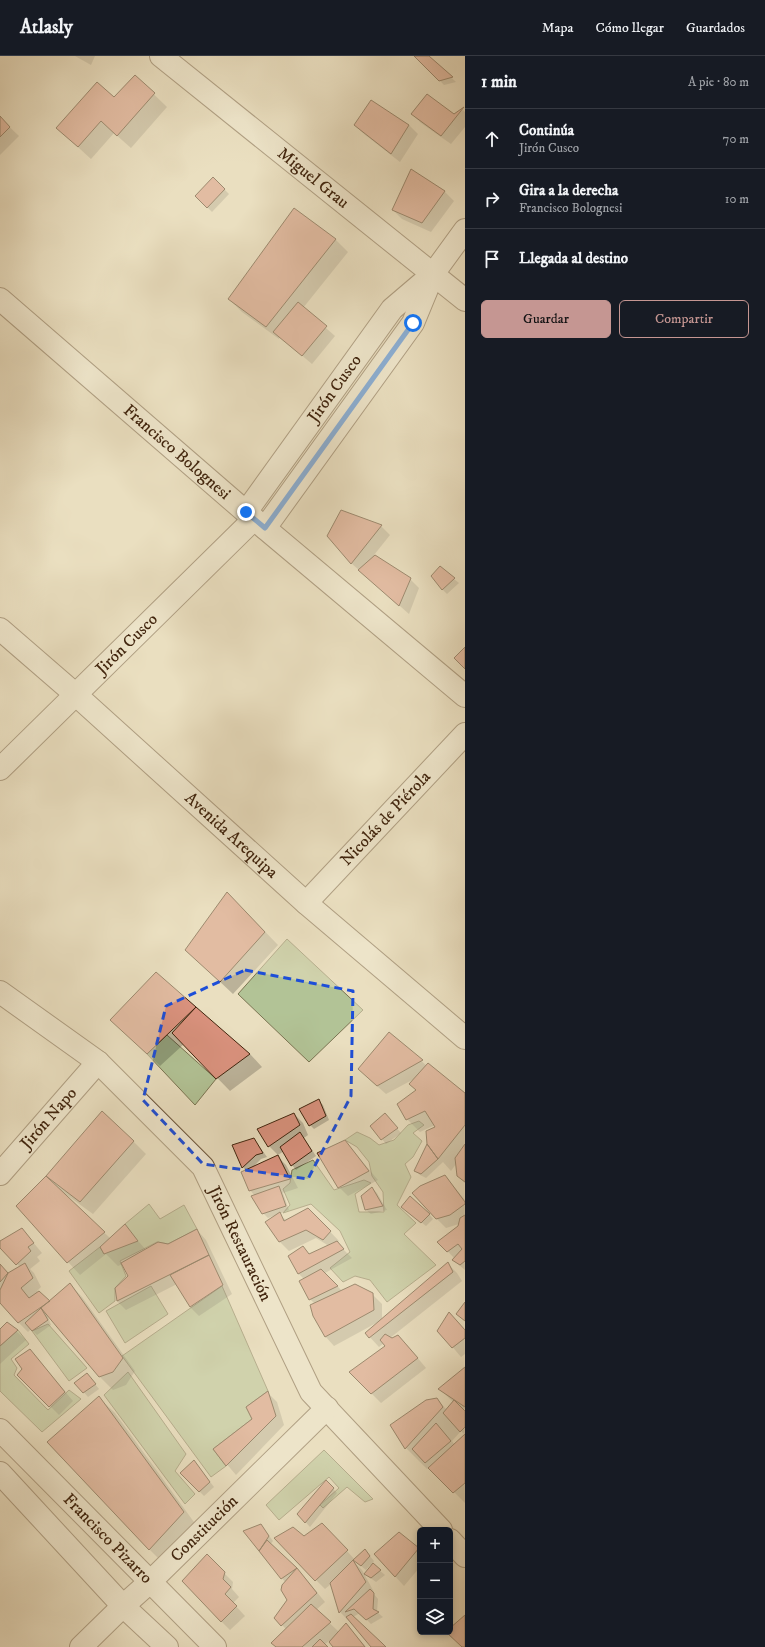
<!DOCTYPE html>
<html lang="es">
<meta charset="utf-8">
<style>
:root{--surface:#171b24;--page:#242831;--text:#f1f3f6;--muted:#9ea1a6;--line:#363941;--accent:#c59692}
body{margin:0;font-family:"IM FELL DW Pica",serif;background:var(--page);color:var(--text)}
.controls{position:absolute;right:12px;bottom:12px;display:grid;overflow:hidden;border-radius:6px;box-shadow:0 2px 6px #0003}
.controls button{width:36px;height:36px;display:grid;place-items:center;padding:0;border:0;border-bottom:1px solid var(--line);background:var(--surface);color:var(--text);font:20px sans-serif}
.stop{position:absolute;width:12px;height:12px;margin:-9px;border:3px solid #1a73e8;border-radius:50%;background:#fff}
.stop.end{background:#1a73e8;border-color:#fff;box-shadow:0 1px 4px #0008}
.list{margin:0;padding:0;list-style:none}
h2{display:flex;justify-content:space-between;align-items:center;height:52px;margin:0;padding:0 16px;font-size:17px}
h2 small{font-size:13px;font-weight:400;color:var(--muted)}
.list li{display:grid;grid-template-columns:26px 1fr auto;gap:12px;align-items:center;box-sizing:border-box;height:60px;padding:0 16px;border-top:1px solid var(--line)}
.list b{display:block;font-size:15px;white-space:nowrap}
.list p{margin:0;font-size:13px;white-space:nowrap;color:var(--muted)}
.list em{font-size:13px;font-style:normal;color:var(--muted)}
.actions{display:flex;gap:8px;padding:12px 16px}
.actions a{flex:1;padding:9px 0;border:1px solid var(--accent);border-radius:6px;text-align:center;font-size:14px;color:var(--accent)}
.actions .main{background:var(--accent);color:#111}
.icon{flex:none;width:22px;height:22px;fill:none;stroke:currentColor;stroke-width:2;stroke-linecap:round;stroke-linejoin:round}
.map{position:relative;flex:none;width:465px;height:1591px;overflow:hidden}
header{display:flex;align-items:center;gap:24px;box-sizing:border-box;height:56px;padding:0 20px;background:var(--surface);border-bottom:1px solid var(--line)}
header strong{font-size:19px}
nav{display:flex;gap:22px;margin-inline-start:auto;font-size:14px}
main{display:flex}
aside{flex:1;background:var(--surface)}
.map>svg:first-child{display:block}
</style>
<header>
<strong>Atlasly</strong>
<nav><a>Mapa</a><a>Cómo llegar</a><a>Guardados</a></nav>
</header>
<main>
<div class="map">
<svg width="465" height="1591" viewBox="0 0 465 1591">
<rect width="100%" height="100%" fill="#eadfc0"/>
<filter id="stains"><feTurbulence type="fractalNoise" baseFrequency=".005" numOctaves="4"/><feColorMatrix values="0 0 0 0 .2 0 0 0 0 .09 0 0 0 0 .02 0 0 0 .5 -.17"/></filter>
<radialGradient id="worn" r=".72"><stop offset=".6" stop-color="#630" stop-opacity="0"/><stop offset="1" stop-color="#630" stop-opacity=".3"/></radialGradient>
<!-- green -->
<path fill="#b2c396" stroke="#7a7452" d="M287 883 363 954 309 1006 238 938Z
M167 979 216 1023 195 1049 147 998Z
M419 1065 424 1069 413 1077 422 1085 413 1101 405 1108 411 1121 397 1149 416 1167 404 1178 436 1209 387 1246 370 1224 355 1220 343 1226 330 1212 350 1196 340 1175 311 1148 283 1157 290 1149 283 1133 290 1127 292 1114 313 1104 334 1134 364 1124 371 1127 355 1138 359 1156H384L383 1136 372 1120 369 1106 357 1091 345 1084 357 1076 370 1082 379 1089 394 1084 408 1069Z
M149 1148 160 1163 184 1149 197 1173 168 1188 157 1186 120 1205 126 1220 115 1232V1245L99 1257 69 1215 100 1191 104 1198 125 1168Z
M151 1230 168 1258 125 1287 106 1255Z
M222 1230 268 1335 246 1351 252 1363 213 1393 226 1410 211 1421 122 1300Z
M48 1268 87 1312 69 1325 32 1275Z
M18 1274 29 1288 11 1303 17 1312 14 1319 48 1354 69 1334 81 1343 42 1376 0 1335V1290Z
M128 1316 186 1398 175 1415 195 1438 185 1448 104 1339Z
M324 1394 373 1443 365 1446 347 1431 323 1452 320 1449 339 1432 329 1421 279 1464 266 1449Z"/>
<!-- shadow -->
<path fill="#0003" d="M75 0H95L91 9Z
M416 0H428L456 26 444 29Z
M135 20 167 51 131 92 114 77 91 103 57 72 114 43Z
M371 46 409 69 418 78 400 106 364 78 355 69Z
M463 54 465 56V71L451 88 421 67 412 58 454 59Z
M0 62 19 80 0 99Z
M411 114 445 136 454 145 431 176 402 163 393 154Z
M213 122 229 138 212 156 196 140Z
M335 183 348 196 303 252 335 280 312 308 280 281 279 283 242 256 229 243Z
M342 455 381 470 390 479 374 499 410 523 419 532 409 558 351 507Z
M440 512 459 527 447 538 442 533Z
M240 850 278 889 233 938 186 894Z
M156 918 250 998 262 1011 230 1035 184 988 160 1010 124 976Z
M389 977 427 1010 465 1038V1127L458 1120 456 1108 451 1115 443 1106 426 1122 420 1119 415 1115 436 1072 435 1069 420 1076 407 1063 418 1035 414 1023 386 1038 368 1022Z
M319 1045 323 1049 329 1064 314 1073 310 1069Z
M294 1058 303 1067 308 1079 304 1082 316 1100 296 1114 292 1109 284 1095 278 1099 269 1090Z
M389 1063 401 1077 386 1088 382 1083Z
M254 1083 267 1101 261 1103 252 1112 277 1100 286 1109 298 1132 283 1137 289 1154 279 1158 287 1165 317 1162 339 1185 337 1187 352 1202 325 1217 342 1235 372 1238 382 1248V1263L448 1208 457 1217 462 1225 390 1282 407 1289 426 1312 381 1347 350 1316 387 1291 384 1287 379 1291 366 1277 380 1265 334 1290 325 1280 315 1248 310 1243 304 1223 299 1218 290 1200 303 1191 310 1199 329 1190 316 1182 289 1195 280 1186 266 1166 276 1159 268 1162 263 1157 255 1140 250 1134 246 1115 243 1111 234 1089Z
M133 1085 146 1098 93 1158 64 1137 63 1138 110 1182 125 1170 146 1194 169 1189 197 1174 206 1184 232 1238 199 1260 190 1251 177 1228 126 1254 117 1245 116 1232 129 1220 123 1208 118 1210 106 1198 80 1219 17 1150 46 1120Z
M345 1085 378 1124 348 1140 339 1131Z
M445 1120 465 1144V1214L453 1204 454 1202 439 1186 458 1170 459 1168 446 1172 437 1163Z
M372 1132 377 1137 387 1154 371 1158 366 1154 362 1140Z
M402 1151 429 1158 433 1163 426 1170Z
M22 1173 42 1197 37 1201 40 1205 30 1213 34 1217 41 1231 37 1235 48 1245 2 1247 0 1248V1209L8 1218 20 1211 0 1190V1186Z
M70 1228 82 1241 135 1315 126 1329 113 1334 100 1321 50 1260 48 1261 51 1269 37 1279 31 1273 28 1276 19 1267 49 1246Z
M7 1267 26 1284 0 1308V1275Z
M465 1274V1298L461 1301 439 1275Z
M30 1294 73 1345 59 1359 19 1319 23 1313Z
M465 1312V1354L462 1352 465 1356V1379L461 1375 452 1385 455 1389 465 1380V1447L429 1411 427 1413 406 1392 391 1369 436 1343 447 1354 453 1346 440 1333Z
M87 1318 99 1333 88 1341 76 1327Z
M268 1337 277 1346 284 1369 236 1419 214 1393 254 1364Z
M99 1342 115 1357 199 1473 165 1509 149 1493Z
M198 1410 214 1431 204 1440 181 1417Z
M326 1425 337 1437 310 1471 298 1458Z
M261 1469 273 1485 270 1489 306 1523 325 1546 316 1554 339 1576 346 1568 366 1591H335L329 1585 324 1589 326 1591H277L286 1573 275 1562 288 1545 285 1526 244 1475Z
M331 1477 355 1504 369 1499 374 1505 372 1508 385 1519 376 1526 365 1518 372 1510 370 1509 366 1514 355 1505 354 1506 362 1514 374 1536 373 1537 378 1543 377 1556 383 1561 371 1568 360 1557 353 1561 385 1591H372L350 1564 349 1565 340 1556 331 1528 325 1533 316 1524 304 1482Z
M399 1477 420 1494V1511L404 1530 375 1498Z
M207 1500 233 1526 232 1533 239 1541 233 1547 245 1560 230 1574 221 1565Z"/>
<!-- building -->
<path fill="#da927e" stroke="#41250e" d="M414 0H429L453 21 439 25Z
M135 19 155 37 117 80 101 65 78 91 56 72 97 26 114 41Z
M427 38 454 58 464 51 441 80 411 58Z
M371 44 409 69 391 98 354 69Z
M0 60 10 71 0 81Z
M411 113 445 135 422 167 392 154Z
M213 121 225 133 207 152 195 140Z
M294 152 336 183 266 271 228 243Z
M298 246 327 270 302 300 273 276Z
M341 454 382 469 351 508 327 480Z
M375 499 411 522 399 550 358 514Z
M440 510 455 522 442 534 431 520Z
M465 591V613L454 602Z
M227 836 265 876 220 926 185 894Z
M156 916 196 951 147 998 110 964Z
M196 951 250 998 216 1023 172 977Z
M389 976 423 1004 377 1030 358 1013Z
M428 1007 465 1037V1069L438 1103 427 1088 426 1075 435 1071 425 1055 406 1064 397 1048 416 1034 409 1028Z
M319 1043 326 1060 309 1070 299 1053Z
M102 1055 134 1085 80 1146 46 1120Z
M294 1057 300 1069 268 1091 257 1073Z
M385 1057 398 1072 381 1084 370 1070Z
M300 1076 312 1095 291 1110 280 1091Z
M254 1082 263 1097 256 1099 242 1112 232 1089Z
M345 1084 369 1115 338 1132 317 1097Z
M427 1088 438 1103 421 1118 414 1115Z
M465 1088V1126L457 1120 455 1102Z
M278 1099 290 1123 249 1135 241 1116Z
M445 1119 465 1146V1148L450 1159 436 1163 412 1137 420 1130Z
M46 1120 105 1176 67 1207 16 1150Z
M279 1130 286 1150 262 1158 251 1140Z
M372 1131 383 1150 365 1154 361 1140Z
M410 1140 430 1158 421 1167 401 1151Z
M308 1152 331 1175 323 1184 306 1174 279 1186 265 1166 280 1156 284 1165Z
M465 1159V1205L460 1209 452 1204 462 1193 458 1188 447 1196 437 1186 458 1170 460 1162Z
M125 1168 138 1185 104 1198 100 1191Z
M22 1172 34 1187 28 1191 31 1195 16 1209 0 1192V1185Z
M197 1173 209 1199 117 1245 115 1232 128 1220 121 1207 158 1186 168 1188Z
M337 1185 344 1193 298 1218 288 1200 303 1190 309 1198Z
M209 1199 223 1229 190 1251 170 1219Z
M448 1206 453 1216 369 1282 365 1277Z
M25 1207 33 1222 21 1232 29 1242 39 1235 50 1245 18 1267 0 1247V1234L8 1217Z
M0 1208 8 1217 0 1226Z
M321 1213 338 1230 309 1244 299 1225Z
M70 1227 123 1302 113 1316 99 1321 41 1252Z
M355 1228 373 1237 374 1254 325 1281 313 1260 310 1249Z
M465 1246V1265L456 1258Z
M41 1252 48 1264 32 1275 25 1267Z
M449 1256 465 1274V1282L452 1292 437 1275Z
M7 1266 18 1274 0 1290V1273Z
M385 1278 392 1282 398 1279 418 1302 371 1338 349 1316 385 1290 380 1284Z
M30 1293 65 1336 49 1351 17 1319 22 1313 15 1303Z
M465 1311V1351L438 1333Z
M87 1317 96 1328 83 1337 74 1327Z
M268 1335 276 1360 226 1410 213 1393 252 1363 246 1351Z
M99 1340 184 1456 149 1494 47 1386Z
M437 1342 443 1351 405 1393 390 1369 426 1344Z
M454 1344 465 1355V1371L460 1376 443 1357Z
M436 1367 451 1385 425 1407 412 1393Z
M465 1378V1427L453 1437 428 1412Z
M194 1404 210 1426 199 1436 180 1417Z
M326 1424 334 1432 305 1467 297 1458Z
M322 1467 348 1494 315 1525 274 1482 293 1471 304 1480Z
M261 1468 269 1480 259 1495 243 1475Z
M399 1476 419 1492 395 1521 374 1498Z
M267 1484 297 1512 281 1523 259 1495Z
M365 1493 370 1500 361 1510 353 1504Z
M207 1498 225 1516 223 1523 231 1531 225 1538 237 1550 221 1566 182 1525Z
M353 1504 366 1526 339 1557 330 1527Z
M373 1507 381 1514 371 1522 364 1518Z
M297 1512 317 1537 281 1570 274 1562 287 1544 281 1534 282 1529Z
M370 1533 374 1537 373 1553 379 1556 366 1564 354 1553 345 1556Z
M311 1548 331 1566 302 1591H276L271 1587Z
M351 1558 382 1587 386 1591H371L346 1561Z
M465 1559V1591H462L446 1576H450V1572Z
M346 1567 365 1591H333L329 1586Z
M320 1583 328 1591H312Z"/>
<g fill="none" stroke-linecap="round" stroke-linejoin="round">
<!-- minor casing -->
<g stroke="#6b543a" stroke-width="24">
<g id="minor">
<path id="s1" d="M0 243 254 463 465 640"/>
<path id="s2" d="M246 456 392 253 433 218 465 174"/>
<path d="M265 472 413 267 432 221"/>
<path id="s3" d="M0 573 75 638 306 847 465 982"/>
<path id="s4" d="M0 713 254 463"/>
<path id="s5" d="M306 847 465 678"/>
<path id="s6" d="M0 936 98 1006 203 1111 311 1336 441 1474"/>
<path id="s7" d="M0 1118 98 1006"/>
<path id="s8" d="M0 1374 215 1591"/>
<path d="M0 1417 123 1550 167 1591"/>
<path d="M450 1484 465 1500"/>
<path id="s9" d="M81 1591 123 1550 151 1525 327 1352"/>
</g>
</g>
<!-- tertiary casing -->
<g stroke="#6b543a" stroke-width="24">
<g id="tertiary">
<path id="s10" d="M161 0 465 244"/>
</g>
</g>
<!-- minor -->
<use href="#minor" stroke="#f1ead6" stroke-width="22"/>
<!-- tertiary -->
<use href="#tertiary" stroke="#f1ead6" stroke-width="22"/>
</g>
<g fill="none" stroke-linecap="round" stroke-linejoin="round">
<!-- route -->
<path stroke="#1a73e8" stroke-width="5" d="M246 456 265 472 413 267"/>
</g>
<!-- marked area -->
<path d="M0 0H465V1591H0ZM245 914 353 935 351 1040 308 1123 203 1108 143 1044 166 950Z" fill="#eadfc0" fill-opacity=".55" fill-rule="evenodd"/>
<path fill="none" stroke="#1d4ed8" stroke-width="3" stroke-dasharray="8 5" stroke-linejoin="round" d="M245 914 353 935 351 1040 308 1123 203 1108 143 1044 166 950Z"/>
<g text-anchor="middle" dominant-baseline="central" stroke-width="3" stroke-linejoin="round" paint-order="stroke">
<!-- street labels -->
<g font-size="17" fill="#41250e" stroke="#f1ead6">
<text stroke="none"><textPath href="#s10" startOffset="195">Miguel Grau</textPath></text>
<text stroke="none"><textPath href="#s2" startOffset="152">Jirón Cusco</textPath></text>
<text stroke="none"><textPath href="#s1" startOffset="234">Francisco Bolognesi</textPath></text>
<text stroke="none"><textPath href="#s4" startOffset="178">Jirón Cusco</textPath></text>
<text stroke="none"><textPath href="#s5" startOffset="116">Nicolás de Piérola</textPath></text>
<text stroke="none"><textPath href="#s3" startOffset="310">Avenida Arequipa</textPath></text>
<text stroke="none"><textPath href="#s7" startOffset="74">Jirón Napo</textPath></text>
<text stroke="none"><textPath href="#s6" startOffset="354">Jirón Restauración</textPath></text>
<text stroke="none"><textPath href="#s9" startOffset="171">Constitución</textPath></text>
<text stroke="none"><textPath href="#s8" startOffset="153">Francisco Pizarro</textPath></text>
</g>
</g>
<rect width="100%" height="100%" filter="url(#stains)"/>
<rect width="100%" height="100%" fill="url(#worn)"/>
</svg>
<div class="controls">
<button>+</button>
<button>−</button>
<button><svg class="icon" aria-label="layers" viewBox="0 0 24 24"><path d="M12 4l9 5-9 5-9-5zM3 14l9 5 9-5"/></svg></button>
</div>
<div class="stop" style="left:413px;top:267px"></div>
<div class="stop end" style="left:246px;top:456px"></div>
</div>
<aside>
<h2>1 min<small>A pie · 80 m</small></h2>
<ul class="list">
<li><svg class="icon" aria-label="ahead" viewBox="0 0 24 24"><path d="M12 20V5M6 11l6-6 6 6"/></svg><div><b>Continúa</b><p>Jirón Cusco</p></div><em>70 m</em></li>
<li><svg class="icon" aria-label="right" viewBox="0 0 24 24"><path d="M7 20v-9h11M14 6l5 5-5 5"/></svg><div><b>Gira a la derecha</b><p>Francisco Bolognesi</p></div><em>10 m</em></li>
<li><svg class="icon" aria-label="arrive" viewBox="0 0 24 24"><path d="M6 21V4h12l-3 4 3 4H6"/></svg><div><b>Llegada al destino</b></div></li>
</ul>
<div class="actions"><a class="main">Guardar</a><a>Compartir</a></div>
</aside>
</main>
